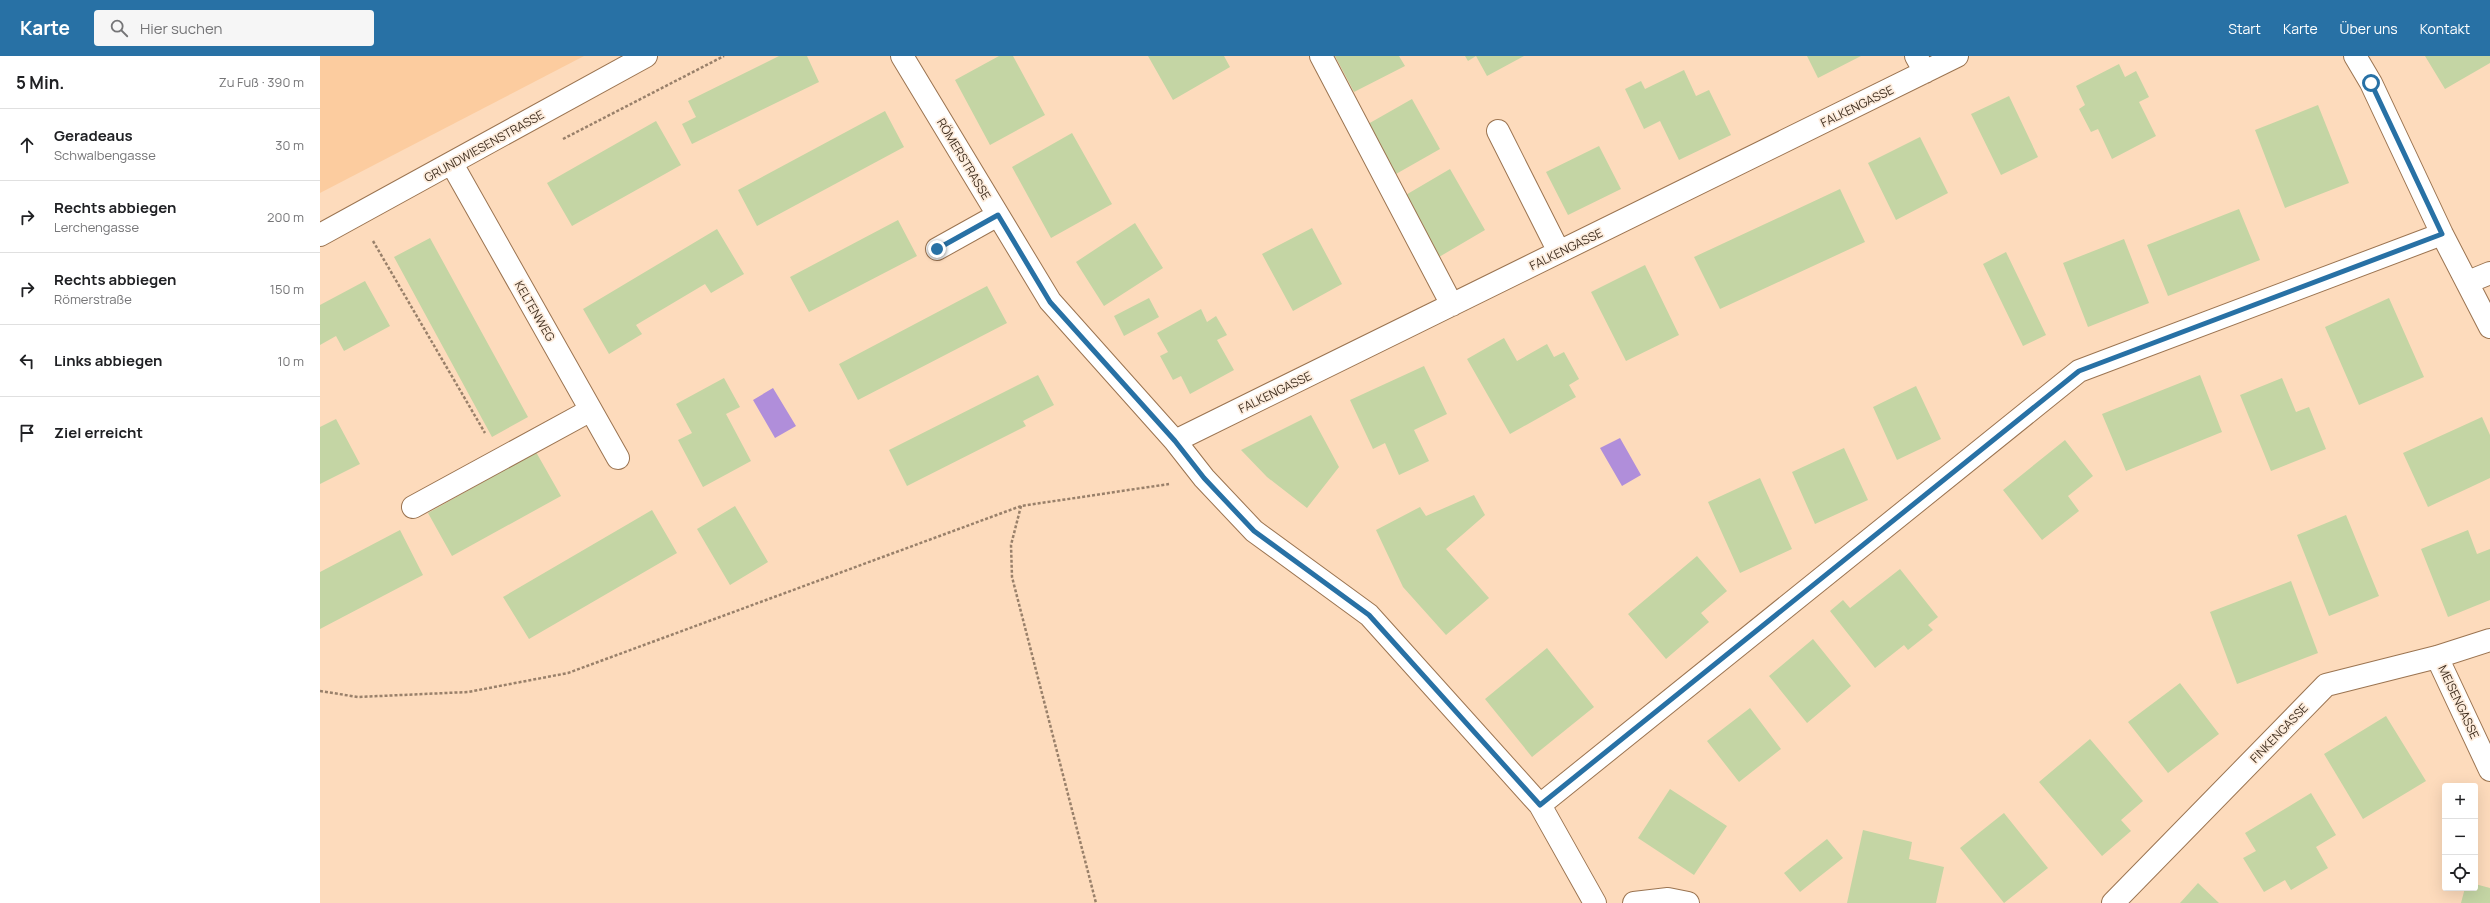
<!DOCTYPE html>
<html lang="de">
<meta charset="utf-8">
<style>
:root{--surface:#fff;--page:#f6f6f6;--text:#202124;--muted:#757577;--line:#e0e0e0;--accent:#2871a5}
body{margin:0;font-family:Manrope,sans-serif;background:var(--page);color:var(--text)}
.controls{position:absolute;right:12px;bottom:12px;display:grid;overflow:hidden;border-radius:4px;box-shadow:0 4px 16px #0002}
.controls button{width:36px;height:36px;display:grid;place-items:center;padding:0;border:0;border-bottom:1px solid var(--line);background:var(--surface);color:var(--text);font:20px sans-serif}
.stop{position:absolute;width:12px;height:12px;margin:-9px;border:3px solid #2871a5;border-radius:50%;background:#fff}
.stop.end{background:#2871a5;border-color:#fff;box-shadow:0 1px 4px #0008}
.list{margin:0;padding:0;list-style:none}
h2{display:flex;justify-content:space-between;align-items:center;height:52px;margin:0;padding:0 16px;font-size:17px}
h2 small{font-size:13px;font-weight:400;color:var(--muted)}
.list li{display:grid;grid-template-columns:26px 1fr auto;gap:12px;align-items:center;box-sizing:border-box;height:72px;padding:0 16px;border-top:1px solid var(--line)}
.list b{display:block;font-size:15px;white-space:nowrap}
.list p{margin:0;font-size:13px;white-space:nowrap;color:var(--muted)}
.list em{font-size:13px;font-style:normal;color:var(--muted)}
.icon{flex:none;width:22px;height:22px;fill:none;stroke:currentColor;stroke-width:2;stroke-linecap:round;stroke-linejoin:round}
.map{position:relative;flex:none;width:2170px;height:847px;overflow:hidden}
header{display:flex;align-items:center;gap:24px;box-sizing:border-box;height:56px;padding:0 20px;background:var(--accent);color:#fff}
header strong{font-size:19px}
nav{display:flex;gap:22px;margin-inline-start:auto;font-size:14px}
.search{width:280px;height:36px;background:var(--page);display:flex;align-items:center;gap:10px;box-sizing:border-box;padding:0 14px;border-radius:4px;color:var(--muted);font-size:15px}
main{display:flex}
aside{flex:1;background:var(--surface)}
.map>svg:first-child{display:block}
</style>
<header>
<strong>Karte</strong>
<div class="search"><svg class="icon" aria-label="search" viewBox="0 0 24 24"><circle cx="10" cy="10" r="6"/><path d="M15 15l6 6"/></svg>Hier suchen</div>
<nav><a>Start</a><a>Karte</a><a>Über uns</a><a>Kontakt</a></nav>
</header>
<main>
<aside>
<h2>5 Min.<small>Zu Fuß · 390 m</small></h2>
<ul class="list">
<li><svg class="icon" aria-label="ahead" viewBox="0 0 24 24"><path d="M12 20V5M6 11l6-6 6 6"/></svg><div><b>Geradeaus</b><p>Schwalbengasse</p></div><em>30 m</em></li>
<li><svg class="icon" aria-label="right" viewBox="0 0 24 24"><path d="M7 20v-9h11M14 6l5 5-5 5"/></svg><div><b>Rechts abbiegen</b><p>Lerchengasse</p></div><em>200 m</em></li>
<li><svg class="icon" aria-label="right" viewBox="0 0 24 24"><path d="M7 20v-9h11M14 6l5 5-5 5"/></svg><div><b>Rechts abbiegen</b><p>Römerstraße</p></div><em>150 m</em></li>
<li><svg class="icon" aria-label="left" viewBox="0 0 24 24"><path d="M17 20v-9H6M10 6l-5 5 5 5"/></svg><div><b>Links abbiegen</b></div><em>10 m</em></li>
<li><svg class="icon" aria-label="arrive" viewBox="0 0 24 24"><path d="M6 21V4h12l-3 4 3 4H6"/></svg><div><b>Ziel erreicht</b></div></li>
</ul>
</aside>
<div class="map">
<svg width="2170" height="847" viewBox="0 0 2170 847">
<rect width="100%" height="100%" fill="#fddbbc"/>
<!-- built -->
<path fill="#fccc9f" d="M0 0H264L0 137Z"/>
<!-- water -->
<path fill="#b08eda" d="M453 332 476 370 455 382 433 344Z
M1300 382 1321 419 1302 430 1280 392Z"/>
<!-- building -->
<path fill="#c4d5a4" d="M459 0H487L499 26 372 88 362 68 376 61 368 45Z
M679 0H693L725 59 670 89 635 24Z
M828 0H904L910 11 853 44Z
M1015 0H1079L1085 10 1034 36Z
M1145 0H1204L1167 20 1156 0 1148 5Z
M1487 0H1541L1498 22Z
M2105 0H2170V7L2125 33Z
M1799 8 1805 21 1816 15 1829 41 1819 46 1836 80 1792 103 1778 73 1771 76 1759 53 1765 49 1756 30Z
M1364 14 1376 40 1389 34 1411 79 1359 104 1340 65 1324 73 1305 33 1321 25 1325 33Z
M1689 40 1718 101 1681 119 1651 58Z
M1092 43 1120 93 1076 118 1048 68Z
M1998 49 2029 127 1965 152 1935 74Z
M565 55 584 91 437 170 418 134Z
M336 65 361 109 252 170 227 127Z
M752 77 792 148 731 182 692 111Z
M1600 81 1628 137 1576 164 1548 107Z
M1279 90 1301 133 1248 159 1226 116Z
M1130 113 1165 174 1119 201 1084 140Z
M1520 133 1545 186 1400 253 1374 201Z
M1919 153 1940 204 1848 240 1827 189Z
M578 164 597 200 489 256 470 221Z
M815 167 843 212 784 250 756 206Z
M992 172 1022 228 973 255 942 198Z
M397 173 424 218 391 237 385 228 316 269 322 278 289 298 263 253Z
M110 182 208 361 172 381 74 201Z
M1804 183 1829 247 1768 271 1743 207Z
M1686 196 1726 279 1703 290 1663 208Z
M1325 209 1359 279 1306 305 1271 236Z
M45 225 70 270 24 295 16 280 0 289V249Z
M667 230 687 267 538 344 519 308Z
M829 242 839 261 804 280 794 260Z
M2069 242 2104 321 2039 349 2005 271Z
M881 253 887 266 896 260 907 279 897 284 914 314 870 338 861 320 853 324 840 300 848 296 837 277Z
M1184 282 1197 305 1227 288 1234 301 1244 296 1259 323 1249 329 1256 341 1190 378 1147 303Z
M1104 310 1127 358 1094 374 1109 405 1079 419 1065 387 1053 393 1030 344Z
M718 319 734 349 703 365 706 370 587 430 569 394Z
M1880 319 1902 376 1806 415 1782 358Z
M404 322 420 351 406 358 431 405 383 431 358 384 372 377 356 348Z
M1962 322 1976 356 1989 351 2006 393 1951 415 1920 339Z
M1596 330 1621 383 1577 404 1553 351Z
M991 359 1019 411 987 452 947 421 921 394Z
M2162 361 2170 379V422L2108 451 2083 397Z
M16 363 40 408 0 428V371Z
M1745 384 1773 420 1748 440 1759 455 1722 484 1683 434Z
M1524 392 1548 444 1495 468 1472 416Z
M216 396 241 440 132 500 108 457Z
M1440 422 1472 493 1420 517 1388 446Z
M1154 439 1165 459 1126 493 1169 542 1126 579 1083 531 1056 474 1100 451 1106 460Z
M415 450 448 506 410 529 377 473Z
M332 454 357 497 209 583 183 541Z
M2026 459 2059 540 2009 560 1977 479Z
M80 474 103 519 0 573V516Z
M2148 474 2157 498 2170 493V544L2128 561 2101 493Z
M1377 500 1407 535 1381 557 1389 566 1346 603 1308 558Z
M1580 513 1618 561 1608 569 1613 574 1588 594 1584 589 1555 612 1510 555 1523 544 1530 552Z
M1971 525 1998 597 1917 628 1890 556Z
M1493 583 1531 630 1487 667 1449 620Z
M1227 592 1274 651 1212 701 1165 643Z
M1860 627 1899 678 1848 717 1808 666Z
M1430 652 1461 693 1419 726 1387 685Z
M2066 660 2106 725 2043 763 2004 698Z
M1770 683 1823 745 1801 764 1811 775 1782 800 1719 726Z
M1350 733 1407 770 1374 819 1318 782Z
M1991 737 2016 779 1996 791 2008 812 1971 834 1965 824 1944 836 1923 802 1936 795 1925 777Z
M1684 757 1728 812 1684 847 1640 792Z
M1543 774 1592 786 1589 803 1624 811 1616 847H1527Z
M1507 783 1523 802 1480 836 1464 817Z
M1878 827 1899 847H1860Z
M2155 828 2170 832V847H2141L2145 832H2155Z"/>
<g fill="none" stroke-linecap="round" stroke-linejoin="round">
<!-- minor casing -->
<g stroke="#9b7451" stroke-width="24">
<path id="minor" d="M582 0 730 245 855 385 884 422 934 475 1049 559 1220 749 1275 847
M1001 0 1132 249
M1596 0 1605 16
M2035 0 2051 27 2122 178 2170 271
M1178 75 1239 196
M132 108 298 402
M0 179 326 0
M617 193 678 159
M2148 226 2170 217
M855 385 1637 0
M93 451 271 354
M2117 601 2170 714
M1220 749 1759 315 2122 178
M1314 847 1348 843 1368 847
M1793 847 2006 629 2117 601 2170 584"/>
</g>
<!-- path -->
<path stroke="#99806a" stroke-width="2.5" stroke-dasharray="3 2" stroke-linecap="butt" d="M243 83 404 0
M53 185 165 377
M701 450 691 489 692 521 776 847
M0 635 38 641 148 636 248 617 701 450 849 428"/>
<!-- minor -->
<use href="#minor" stroke="#fff" stroke-width="22"/>
</g>
<g fill="none" stroke-linecap="round" stroke-linejoin="round">
<!-- route -->
<path stroke="#2871a5" stroke-width="5" d="M617 193 678 159 730 246 855 385 884 422 934 475 1049 559 1220 749 1759 315 2122 178 2051 27"/>
</g>
<g text-anchor="middle" dominant-baseline="central" stroke-width="3.5" stroke-linejoin="round" paint-order="stroke">
<!-- street labels -->
<g font-size="12" fill="#413021" stroke="#fdecdc">
<text transform="translate(1537 50) rotate(-26)">FALKENGASSE</text>
<text transform="translate(164 90) rotate(-29)">GRUNDWIESENSTRASSE</text>
<text transform="translate(644 103) rotate(59)">RÖMERSTRASSE</text>
<text transform="translate(1246 193) rotate(-26)">FALKENGASSE</text>
<text transform="translate(215 255) rotate(60)">KELTENWEG</text>
<text transform="translate(955 336) rotate(-26)">FALKENGASSE</text>
<text transform="translate(2139 646) rotate(65)">MEISENGASSE</text>
<text transform="translate(1959 677) rotate(-46)">FINKENGASSE</text>
</g>
</g>
</svg>
<div class="controls">
<button>+</button>
<button>−</button>
<button><svg class="icon" aria-label="locate" viewBox="0 0 24 24"><circle cx="12" cy="12" r="6"/><path d="M12 2v4M12 18v4M2 12h4M18 12h4"/></svg></button>
</div>
<div class="stop" style="left:2051px;top:27px"></div>
<div class="stop end" style="left:617px;top:193px"></div>
</div>
</main>
